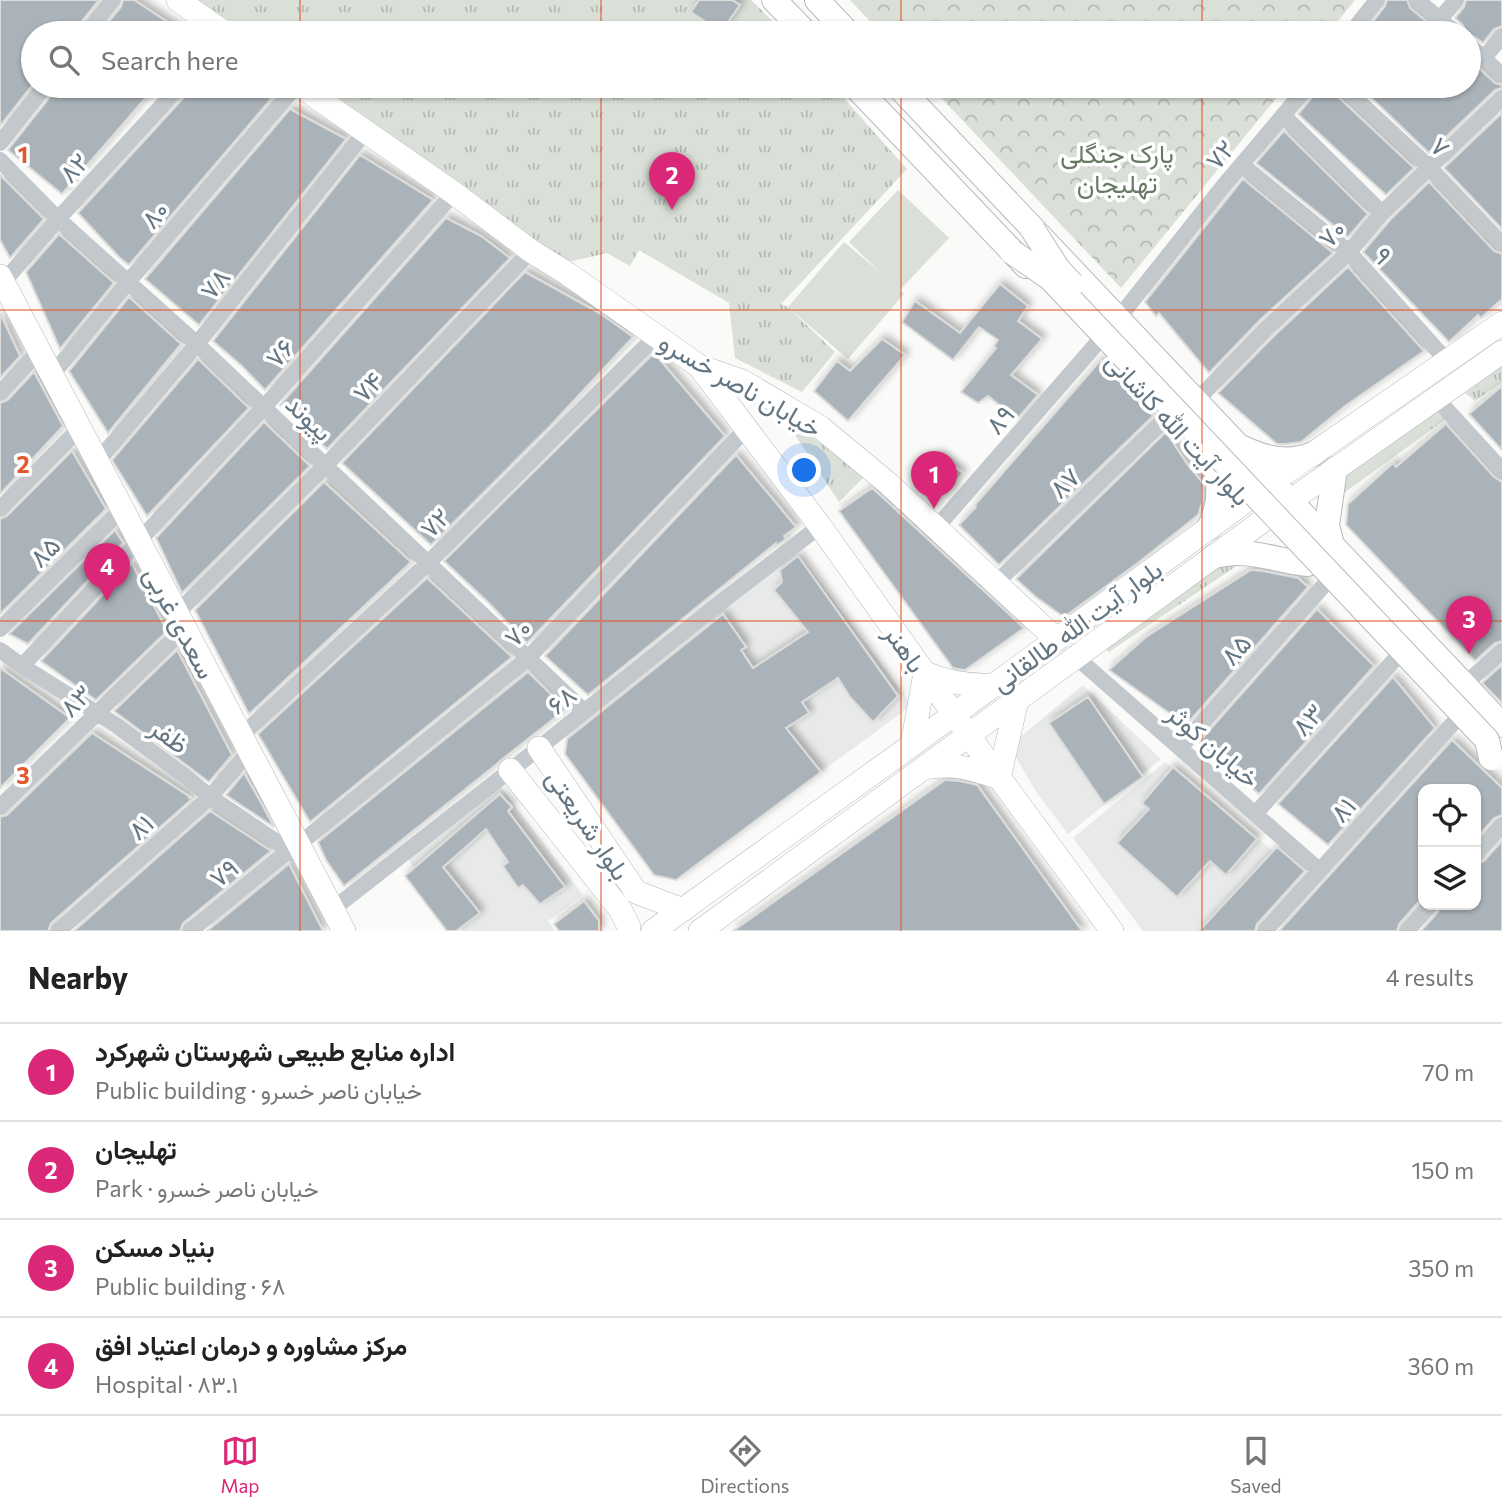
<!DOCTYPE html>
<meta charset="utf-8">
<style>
:root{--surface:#fff;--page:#f6f6f6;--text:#222;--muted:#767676;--line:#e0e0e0;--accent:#db2777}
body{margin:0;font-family:Commissioner,Vazirmatn,sans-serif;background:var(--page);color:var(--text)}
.controls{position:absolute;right:21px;bottom:21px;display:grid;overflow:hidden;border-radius:14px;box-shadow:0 2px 5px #0004}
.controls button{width:63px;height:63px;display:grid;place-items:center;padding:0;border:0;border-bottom:2px solid var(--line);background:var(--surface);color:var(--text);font:35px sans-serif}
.you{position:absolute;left:805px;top:471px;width:24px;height:24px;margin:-18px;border:5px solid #fff;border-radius:50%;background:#1a73e8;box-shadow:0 0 0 10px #1a73e833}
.badge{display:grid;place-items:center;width:46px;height:46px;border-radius:50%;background:var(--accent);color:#fff;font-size:23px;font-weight:700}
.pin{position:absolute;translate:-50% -58px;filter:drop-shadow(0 2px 4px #0008)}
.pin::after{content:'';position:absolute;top:37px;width:24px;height:21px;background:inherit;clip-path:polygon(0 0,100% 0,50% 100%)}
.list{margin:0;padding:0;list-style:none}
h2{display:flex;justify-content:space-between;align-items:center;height:91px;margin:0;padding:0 28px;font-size:30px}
h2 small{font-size:23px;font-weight:400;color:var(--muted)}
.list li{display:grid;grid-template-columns:46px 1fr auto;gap:21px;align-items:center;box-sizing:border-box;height:98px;padding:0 28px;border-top:2px solid var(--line)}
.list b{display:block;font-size:26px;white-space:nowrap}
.list p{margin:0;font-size:23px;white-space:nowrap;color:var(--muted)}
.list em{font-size:23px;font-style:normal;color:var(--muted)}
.icon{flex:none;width:38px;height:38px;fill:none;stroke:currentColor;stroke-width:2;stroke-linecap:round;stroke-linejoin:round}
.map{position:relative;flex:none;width:1502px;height:931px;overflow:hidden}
.search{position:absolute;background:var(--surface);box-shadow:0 2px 5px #0004;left:21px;right:21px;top:21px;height:77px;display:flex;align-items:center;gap:18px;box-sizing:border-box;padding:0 24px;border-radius:38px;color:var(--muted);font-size:26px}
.sheet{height:483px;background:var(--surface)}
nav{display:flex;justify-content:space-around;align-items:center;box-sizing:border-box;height:98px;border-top:2px solid var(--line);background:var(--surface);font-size:19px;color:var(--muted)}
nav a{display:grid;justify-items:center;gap:4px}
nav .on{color:var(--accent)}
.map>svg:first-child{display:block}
</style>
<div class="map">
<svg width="1502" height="931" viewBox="0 0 1502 931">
<defs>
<pattern id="grass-tufts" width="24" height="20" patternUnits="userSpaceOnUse" patternTransform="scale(1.75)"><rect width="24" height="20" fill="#dadfd7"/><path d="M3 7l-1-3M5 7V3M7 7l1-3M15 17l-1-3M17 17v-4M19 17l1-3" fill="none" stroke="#b4b9b4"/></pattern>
<pattern id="forest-crowns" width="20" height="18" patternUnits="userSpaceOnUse" patternTransform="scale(1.75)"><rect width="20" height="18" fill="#dadfd7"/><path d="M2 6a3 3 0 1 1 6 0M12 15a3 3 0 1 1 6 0" fill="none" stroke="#b4b9b4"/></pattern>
<filter id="shadow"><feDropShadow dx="4" dy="-4" stdDeviation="3.5" flood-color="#0004"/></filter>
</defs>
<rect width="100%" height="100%" fill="#fafaf8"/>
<!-- built -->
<path fill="#e8e9e9" d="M798 553 912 705 821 772 760 695 708 620Z
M1083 685 1161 759 1068 834 1037 793 1009 746Z
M1165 762 1274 852 1200 931H1143L1073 838Z
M500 786 583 895 548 921 555 931H462L406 857Z"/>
<!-- grass -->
<path fill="url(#grass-tufts)" d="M193 0H751L785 33H238Z
M309 86H833L907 169 781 304 788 307 835 352 802 392 735 358 729 303 639 250 630 266 607 253 573 261 531 251Z
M1502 366V382L1475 401 1465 393Z
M1434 409 1446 419 1337 498 1340 475Z
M782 415 865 476 839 502Z
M1225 557 1235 567 1109 652 1099 644Z"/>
<!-- forest -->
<path fill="url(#forest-crowns)" d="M850 0H1355L1328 33H881Z
M930 86H1286L1121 288Z"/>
<!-- pitch -->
<path fill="#dadfd7" d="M898 190 949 238 900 290 904 294 848 359 788 307 844 242 881 273 849 242Z"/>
<!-- building -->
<path fill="#aab3b9" stroke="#dcdcda" stroke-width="2" filter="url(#shadow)" d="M0 0H99L78 26 76 33H33V84L0 126Z
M123 0H134L184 33H99L121 7Z
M699 0H732L740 5 721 32 691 12Z
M1387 0H1407L1410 8 1440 33H1364L1385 6Z
M1466 0H1502V26L1494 29 1483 43 1475 37 1466 33 1463 25 1455 18 1464 7Z
M1469 59 1495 83 1502 85V88L1495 90 1429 153 1359 86H1469Z
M55 86H156L62 194 8 150 53 93Z
M190 86H250L271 99 129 265 119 257 78 213 188 93Z
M1318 86H1330L1335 94 1414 168 1386 195 1298 114 1316 93Z
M290 109 346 139 199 325 145 279Z
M1502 113V229L1444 168Z
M1284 131 1368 214 1348 237 1256 163Z
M360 155 433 200 265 390 242 366 213 341Z
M0 175 44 219 10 258 0 240Z
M1243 179 1333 253 1260 320 1209 373 1159 313 1156 316 1145 302Z
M1429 182 1494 251 1502 254V299L1481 318 1478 315 1449 342 1363 252 1390 220Z
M446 218 481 236 510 258 327 449 304 426 280 405Z
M59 234 114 283 60 349 26 272Z
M1348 267 1424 351 1345 406 1301 442 1286 444H1277L1218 393 1274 336Z
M525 272 601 314 633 337 551 425 431 545 342 463Z
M1000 284 1028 306 1018 321 1042 339 1011 375 1038 395 1017 419 988 396 978 403 961 392 996 348 994 346 998 340 979 327 953 360 902 322 915 301 960 333Z
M129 297 181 344 108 433 69 371Z
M0 313 20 356 0 378Z
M882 339 905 355 848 421 814 391 837 361 850 371Z
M654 353 725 436 527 643 489 603 444 561Z
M198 359 249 408 147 516 112 460Z
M1100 361 1153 416 999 565 959 525 976 507 975 505Z
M34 372 63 426 0 494V403L8 400Z
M1502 386V450L1469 414Z
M264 422 310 466 182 593 156 538Z
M1446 424 1494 477 1502 482V641L1495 643 1475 661 1346 525 1348 504 1393 463 1396 467Z
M1166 432 1187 464 1203 483 1202 503 1198 515 1139 562 1064 617 1036 597 1016 579Z
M72 451 106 509 0 614V519L7 516Z
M736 455 796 527 784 536 786 539 776 546V543L588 695 545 656Z
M938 455 963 473 948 491 922 473Z
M324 482 411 562 249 714 195 610Z
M872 488 881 496 1024 628 965 670 953 668 839 511Z
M115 530 123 543 28 644 9 634Z
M798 556 898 696 873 722 850 697 838 678 802 702 809 713 786 728 821 772 676 880 654 875 565 754 567 739 723 614 746 647 741 650 753 668 808 632 774 590 782 582 780 570Z
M132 564 167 631 96 700 41 661Z
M1251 570 1263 571 1298 578 1308 587 1186 725 1109 670 1146 637Z
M427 578 512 657 310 822 258 734Z
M1317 609 1374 666 1259 794 1199 742Z
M177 650 232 755 209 782 114 711Z
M1502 665V703L1482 683Z
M0 668 70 718 0 788Z
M528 672 566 709 501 760 498 763 344 886 326 860 318 842Z
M1393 677 1435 728 1328 845 1278 804Z
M1088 697 1143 777 1104 804 1049 723Z
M92 733 190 797 189 798 192 799 51 923 48 931H0V817L7 815Z
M1452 740 1502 788V815L1494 818 1476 839V789H1423V897L1399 924 1397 931H1279Z
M1173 767 1257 839 1226 875 1210 861 1177 897 1117 843 1149 809 1142 803Z
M244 773 260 801 274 827 226 795Z
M945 780 960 781 977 785 1082 931H733Z
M500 794 512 807 508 811 565 887 540 904 523 885 518 888 503 866 508 862 486 829 443 867 480 913 456 931H447L405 876Z
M210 811 271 851 183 923 180 931H74Z
M1502 841V931H1421L1438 912 1440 905H1476V864L1484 861Z
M1277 847 1305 871 1257 924 1255 931H1199Z
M289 864 323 931H207Z
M584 901 599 921V931H559L554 924Z"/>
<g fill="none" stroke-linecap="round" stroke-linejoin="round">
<!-- secondary casing -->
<g stroke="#b3babf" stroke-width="24">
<path id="secondary" d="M178 0 225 33
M300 86 454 193 531 251 568 274 699 366 742 381 820 427 890 485 1056 639
M0 276 344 931
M699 366 820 526 985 758 1112 931
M925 673C948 683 969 686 994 685
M912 745 925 673
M539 748 636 892 683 910
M924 768C953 763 972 768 999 778
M510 770 620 909 629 927V931
M999 778 1017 700
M653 931 912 745 1272 482 1502 323
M700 931 1290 501 1502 352"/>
</g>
<!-- primary casing -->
<g stroke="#b5babe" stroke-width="26">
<path id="primary" d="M774 0 806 33
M817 0 848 33
M855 86 1026 266
M898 86 1502 725
M1243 448C1266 459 1289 464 1313 454
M1209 528C1219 509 1221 487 1215 466
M1332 545 1327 525 1335 469
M1215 556C1248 547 1276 561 1308 564"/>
</g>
<!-- minor -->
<path stroke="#c3c8cc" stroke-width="16" d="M1417 0 1456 33
M1440 19 1456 0
M86 33 113 0
M1351 33 1377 0
M1469 45 1502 75
M1484 58 1502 36
M1342 86 1429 167 1502 244
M1283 115 1382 213
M0 143 45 86
M0 160 58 219 197 344 584 711
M1242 165 1349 252 1448 362
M0 286 58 219 180 86
M1117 320 1221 189 1308 86
M52 375 128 282 296 86
M0 393 39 351
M1436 398 1502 470
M1195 402 1267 328 1349 252 1382 213 1502 98
M97 462 197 344 365 132
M0 509 80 428
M936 528 1098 342
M995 584 1168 416
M177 613 325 466 531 251
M0 629 122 509
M0 650 22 666 116 725 189 779 210 797 308 863
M1076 657 1319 870
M22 666 264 407 454 193
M1464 685 1502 651
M241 736 427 564 656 336
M1180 748 1326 583
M0 807 184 629
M1255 814 1396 658
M298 845 527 659 747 428
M1476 854 1502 825
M333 909 539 748 712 609 820 526
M58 931 210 797 249 752
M190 931 288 851
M1265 931 1456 720
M1407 931 1430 905"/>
<!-- secondary -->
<use href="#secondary" stroke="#fff" stroke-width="23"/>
<!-- primary -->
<use href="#primary" stroke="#fff" stroke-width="24"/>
<!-- primary-bridge casing -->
<g stroke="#b5babe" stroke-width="26" stroke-linecap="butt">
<path id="primary-bridge" d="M1033 230 1058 269 1072 284
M1012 252 1050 278 1487 740 1491 758"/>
</g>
<!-- primary-bridge -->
<use href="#primary-bridge" stroke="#fff" stroke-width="24"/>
</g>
<!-- grid -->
<path fill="none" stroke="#e4572e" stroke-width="2" stroke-opacity="0.55" d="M300 0V33M601 0V33M901 0V33M1202 0V33M300 86V931M601 86V931M901 86V931M1202 86V931M0 310H1502M0 621H1502"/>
<g text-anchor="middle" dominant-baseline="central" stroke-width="7" stroke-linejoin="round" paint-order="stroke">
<!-- street labels -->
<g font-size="26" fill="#657683" stroke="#fff">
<text transform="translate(1441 146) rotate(44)">۷</text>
<text transform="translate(1219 154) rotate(-50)">۷۲</text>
<text transform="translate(73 167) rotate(-47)">۸۲</text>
<text transform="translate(154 214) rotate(-49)">۸۰</text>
<text transform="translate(1331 233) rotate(-46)">۷۰</text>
<text transform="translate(1384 255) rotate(48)">۹</text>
<text transform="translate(214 283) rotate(-52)">۷۸</text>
<text transform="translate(279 352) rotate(-48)">۷۶</text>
<text transform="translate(741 384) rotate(30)">خیابان ناصر خسرو</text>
<text transform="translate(367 386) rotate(-46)">۷۴</text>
<text transform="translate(310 417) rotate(44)">پیوند</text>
<text transform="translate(999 419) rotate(-49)">۸۹</text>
<text transform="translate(1179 428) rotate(47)">بلوار آیت الله کاشانی</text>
<text transform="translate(1064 482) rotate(-44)">۸۷</text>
<text transform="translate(434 522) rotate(-45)">۷۲</text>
<text transform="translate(44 551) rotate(-44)">۸۵</text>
<text transform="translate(181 622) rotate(62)">سعدی غربی</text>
<text transform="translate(1076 625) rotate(-36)">بلوار آیت الله طالقانی</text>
<text transform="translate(517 632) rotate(-44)">۷۰</text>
<text transform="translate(906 648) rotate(55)">باهنر</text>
<text transform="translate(1235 649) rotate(-49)">۸۵</text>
<text transform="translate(561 699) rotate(-39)">۶۸</text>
<text transform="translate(75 700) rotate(-45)">۸۳</text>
<text transform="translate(1307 719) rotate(-48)">۸۳</text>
<text transform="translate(170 735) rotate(36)">ظفر</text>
<text transform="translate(1214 745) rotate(41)">خیابان کوثر</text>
<text transform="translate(1342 809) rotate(-48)">۸۱</text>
<text transform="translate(589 824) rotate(56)">بلوار شریعتی</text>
<text transform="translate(140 826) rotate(-41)">۸۱</text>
<text transform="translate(223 872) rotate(-39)">۷۹</text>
</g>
<!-- park labels -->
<g font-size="26" fill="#687a64" stroke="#fff">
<text x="1117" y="152">پارک جنگلی<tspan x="1117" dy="30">تهلیجان</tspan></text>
</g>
</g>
<g font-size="23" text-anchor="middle" font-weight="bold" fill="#e4572e" stroke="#fff" stroke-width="7" stroke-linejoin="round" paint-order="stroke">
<text x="23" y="163">1</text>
<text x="23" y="473">2</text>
<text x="23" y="784">3</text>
</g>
</svg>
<div class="controls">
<button><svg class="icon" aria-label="locate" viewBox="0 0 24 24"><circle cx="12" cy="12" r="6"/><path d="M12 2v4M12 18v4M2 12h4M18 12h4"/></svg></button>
<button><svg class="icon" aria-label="layers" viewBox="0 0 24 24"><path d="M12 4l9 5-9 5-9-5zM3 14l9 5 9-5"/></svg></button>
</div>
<div class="you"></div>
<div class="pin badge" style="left:934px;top:509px">1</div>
<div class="pin badge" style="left:672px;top:210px">2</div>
<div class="pin badge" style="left:1469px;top:654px">3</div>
<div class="pin badge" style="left:107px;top:601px">4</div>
<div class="search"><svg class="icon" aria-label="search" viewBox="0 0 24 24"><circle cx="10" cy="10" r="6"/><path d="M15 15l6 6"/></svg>Search here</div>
</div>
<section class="sheet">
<h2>Nearby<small>4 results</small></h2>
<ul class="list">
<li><span class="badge">1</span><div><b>اداره منابع طبیعی شهرستان شهرکرد</b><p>Public building · خیابان ناصر خسرو</p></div><em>70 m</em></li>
<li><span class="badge">2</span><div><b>تهلیجان</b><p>Park · خیابان ناصر خسرو</p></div><em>150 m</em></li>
<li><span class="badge">3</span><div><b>بنیاد مسکن</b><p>Public building · ۶۸</p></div><em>350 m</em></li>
<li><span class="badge">4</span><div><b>مرکز مشاوره و درمان اعتیاد افق</b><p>Hospital · ۸۳.۱</p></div><em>360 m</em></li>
</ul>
</section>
<nav>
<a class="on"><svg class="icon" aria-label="map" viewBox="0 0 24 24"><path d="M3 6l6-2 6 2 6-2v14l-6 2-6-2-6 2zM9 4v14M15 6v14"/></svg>Map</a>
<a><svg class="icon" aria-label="directions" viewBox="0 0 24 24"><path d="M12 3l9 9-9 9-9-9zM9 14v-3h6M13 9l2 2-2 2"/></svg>Directions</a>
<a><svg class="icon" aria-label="saved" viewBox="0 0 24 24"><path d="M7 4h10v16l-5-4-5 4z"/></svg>Saved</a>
</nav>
